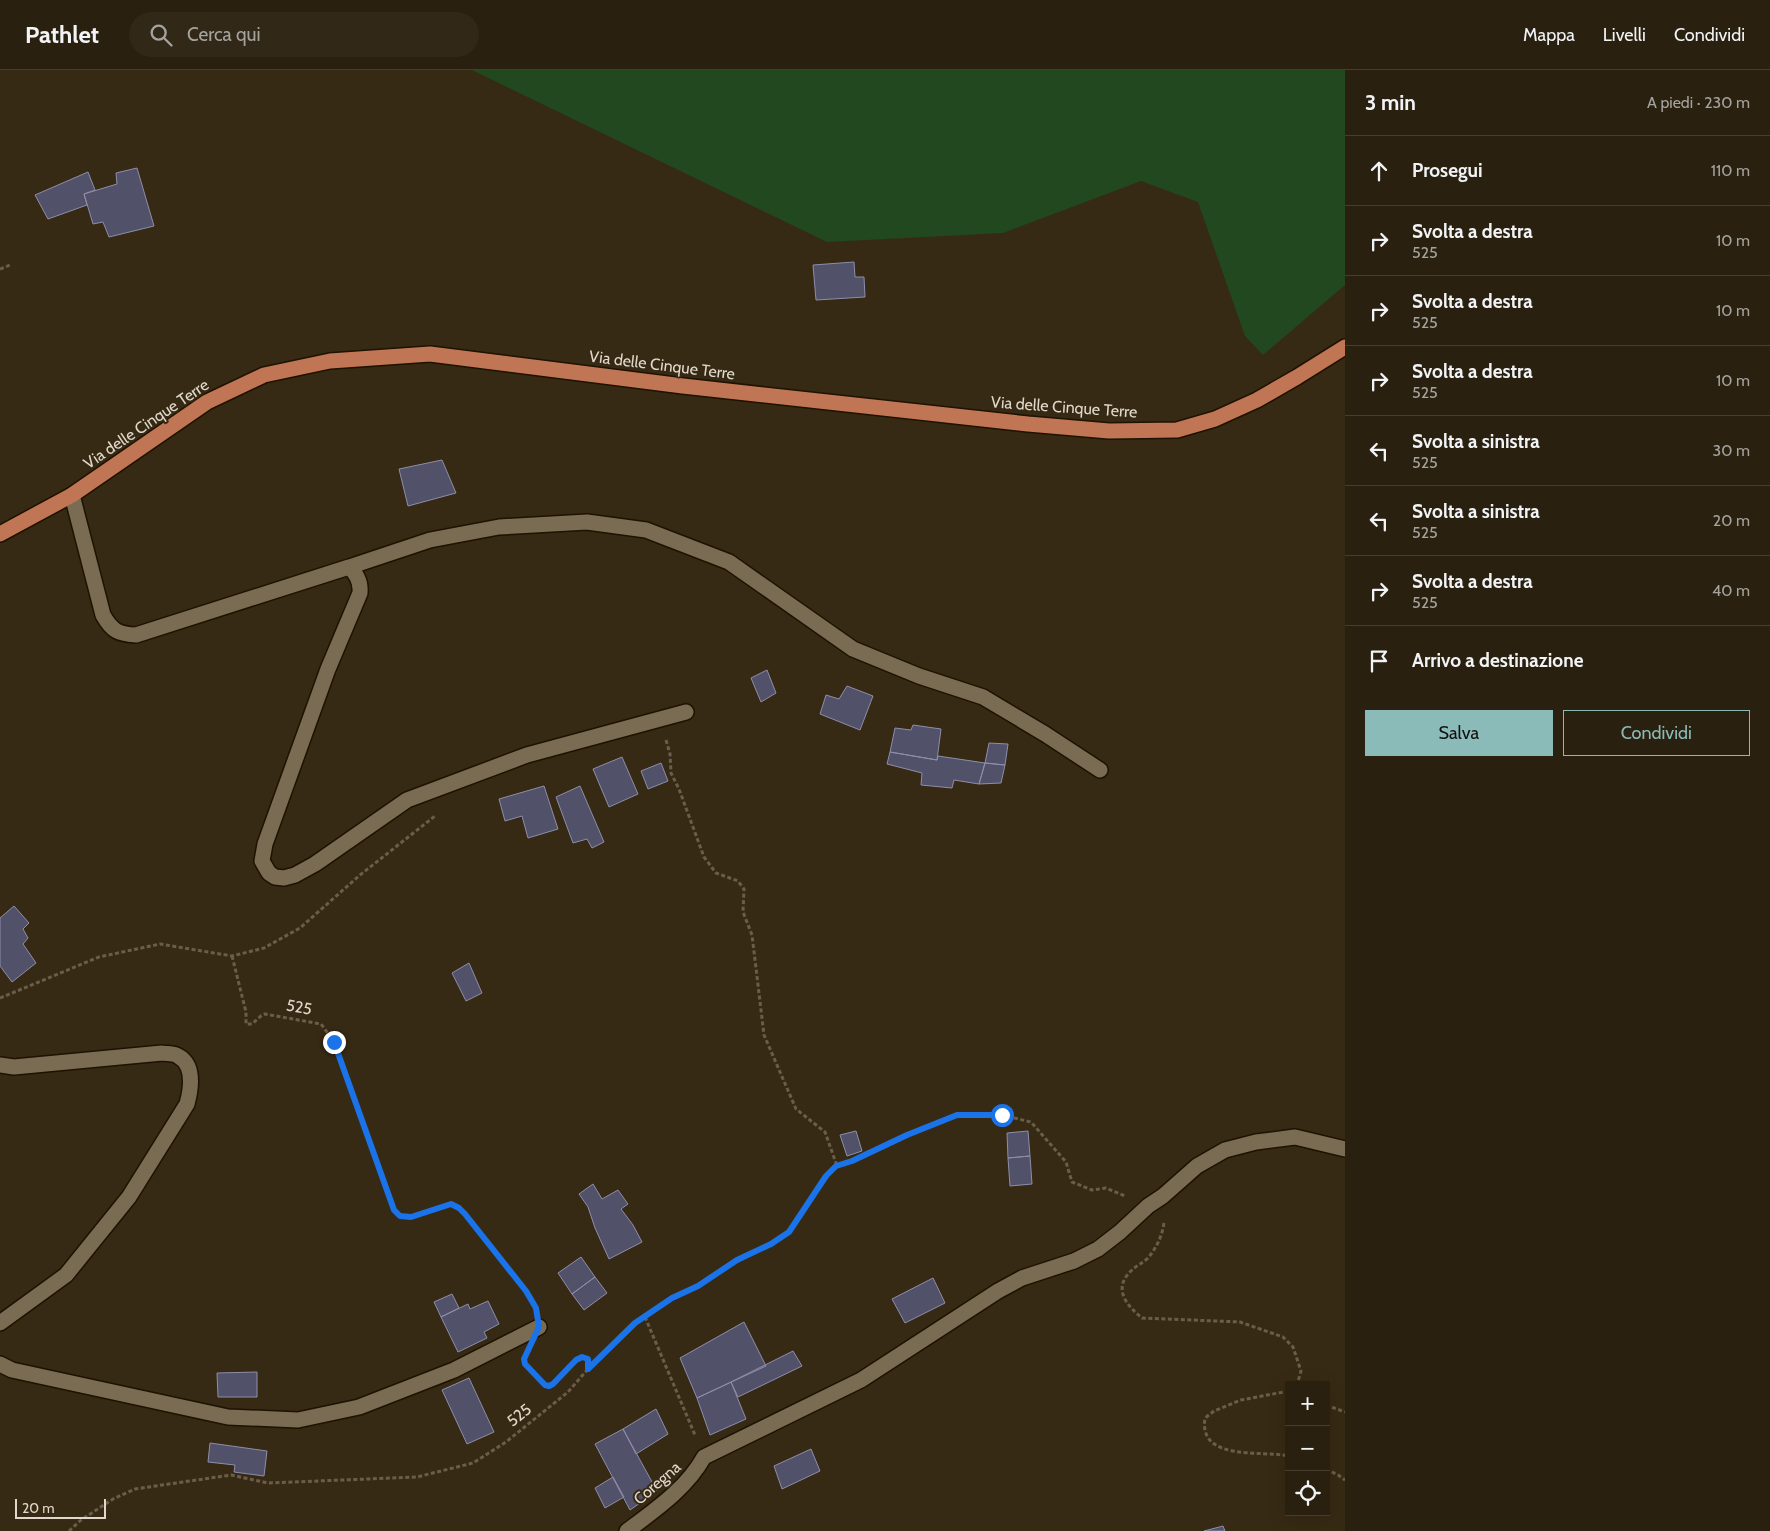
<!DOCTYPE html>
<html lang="it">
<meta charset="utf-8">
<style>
:root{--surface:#29200f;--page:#312818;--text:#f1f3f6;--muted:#a5a39e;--line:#453e2f;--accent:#8bbbb9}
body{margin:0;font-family:Cabin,sans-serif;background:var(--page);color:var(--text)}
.controls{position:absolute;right:15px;bottom:15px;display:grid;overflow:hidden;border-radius:0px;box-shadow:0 5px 20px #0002}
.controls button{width:45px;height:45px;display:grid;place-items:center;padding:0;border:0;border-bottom:1px solid var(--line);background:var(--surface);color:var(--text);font:25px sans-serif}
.scale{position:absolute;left:15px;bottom:12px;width:91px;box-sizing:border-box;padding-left:5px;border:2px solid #e0d8cb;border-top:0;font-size:14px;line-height:18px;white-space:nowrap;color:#e0d8cb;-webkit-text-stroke:4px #372a14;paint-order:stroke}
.stop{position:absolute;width:15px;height:15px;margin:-11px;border:4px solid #1a73e8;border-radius:50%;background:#fff}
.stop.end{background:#1a73e8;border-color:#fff;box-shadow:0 1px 5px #0008}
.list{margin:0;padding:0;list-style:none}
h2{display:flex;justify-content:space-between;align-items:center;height:65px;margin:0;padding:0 20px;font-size:21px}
h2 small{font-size:16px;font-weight:400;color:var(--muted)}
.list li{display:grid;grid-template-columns:32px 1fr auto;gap:15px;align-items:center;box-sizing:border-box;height:70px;padding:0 20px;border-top:1px solid var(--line)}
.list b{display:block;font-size:19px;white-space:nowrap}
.list p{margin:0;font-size:16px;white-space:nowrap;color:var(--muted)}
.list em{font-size:16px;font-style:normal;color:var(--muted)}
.actions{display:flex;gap:10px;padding:15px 20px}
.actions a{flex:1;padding:11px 0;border:1px solid var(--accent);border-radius:0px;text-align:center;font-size:18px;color:var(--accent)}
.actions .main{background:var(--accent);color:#111}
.icon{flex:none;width:28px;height:28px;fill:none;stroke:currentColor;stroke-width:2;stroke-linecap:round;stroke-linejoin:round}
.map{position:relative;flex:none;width:1345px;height:1461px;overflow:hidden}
header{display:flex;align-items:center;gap:30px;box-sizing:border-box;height:70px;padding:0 25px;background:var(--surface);border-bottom:1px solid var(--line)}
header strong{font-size:24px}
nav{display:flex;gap:28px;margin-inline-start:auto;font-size:18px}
.search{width:350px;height:45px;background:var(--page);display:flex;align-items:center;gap:12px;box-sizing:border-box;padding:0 18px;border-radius:28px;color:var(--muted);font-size:19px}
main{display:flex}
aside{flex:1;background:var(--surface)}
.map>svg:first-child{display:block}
</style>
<header>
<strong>Pathlet</strong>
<div class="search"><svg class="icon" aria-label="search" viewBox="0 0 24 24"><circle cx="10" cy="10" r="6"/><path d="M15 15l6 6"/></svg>Cerca qui</div>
<nav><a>Mappa</a><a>Livelli</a><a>Condividi</a></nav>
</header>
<main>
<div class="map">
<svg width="1345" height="1461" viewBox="0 0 1345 1461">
<rect width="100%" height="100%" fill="#372a14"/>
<!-- green -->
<path fill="#22481f" d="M472 0H1345V215L1263 285 1245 266 1198 132 1141 111 1003 163 827 172Z"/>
<!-- building -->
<path fill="#52516a" stroke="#8e8eaa" d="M137 98 154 156 109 167 103 152 93 154 84 124 117 114 116 103Z
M88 102 95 120 84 124 87 135 48 149 35 125Z
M854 192 855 207H864L865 227 816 230 813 195Z
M442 390 456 423 408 436 399 399Z
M767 600 776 623 761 632 751 608Z
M847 616 873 626 860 660 820 644 826 625 839 629Z
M913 655 941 659 937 690 890 682 895 658 911 660Z
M989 673 1008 674 1005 695 985 693Z
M890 682 937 690 938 686 985 693 979 714 954 710 952 718 921 715 922 703 887 694Z
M622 687 638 724 609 737 593 699Z
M661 693 668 711 648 719 641 701Z
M985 693 1005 695 1001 713 979 714Z
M544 716 558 759 528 768 522 746 505 751 499 729Z
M580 716 604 772 592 778 587 769 573 773 556 727Z
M14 836 29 853 23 859 28 868 23 874 36 893 12 912 0 896V848Z
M469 893 482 923 466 931 452 903Z
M856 1061 862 1081 847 1086 840 1065Z
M1028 1061 1030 1086 1008 1088 1007 1063Z
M1030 1086 1032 1114 1010 1116 1008 1088Z
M593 1114 602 1129 618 1120 628 1134 621 1139 633 1155 642 1172 609 1189 595 1158 588 1137 579 1124Z
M581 1187 595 1207 572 1224 558 1203Z
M595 1207 607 1223 584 1240 572 1224Z
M933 1208 945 1233 905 1253 892 1229Z
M452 1224 459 1238 441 1247 434 1232Z
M488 1231 499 1254 484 1262 487 1268 458 1282 441 1247 468 1234 470 1239Z
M744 1252 766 1296 697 1328 680 1288Z
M793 1281 802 1296 738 1327 731 1312Z
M257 1302V1327H218L217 1303Z
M469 1308 494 1362 467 1374 442 1320Z
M731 1312 746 1349 710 1365 697 1328Z
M656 1339 668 1364 636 1384 623 1359Z
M623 1359 657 1421 630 1440 595 1374Z
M210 1373 267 1381 264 1406 234 1402 235 1395 208 1392Z
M811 1379 820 1401 782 1419 774 1396Z
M613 1407 624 1427 605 1438 595 1418Z
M1223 1456 1225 1461H1204Z"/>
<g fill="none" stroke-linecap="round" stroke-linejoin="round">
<!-- minor casing -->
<g stroke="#1e1200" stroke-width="18">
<path id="minor" d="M72 425 103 545C112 561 118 564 136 565L349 497C357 504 361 512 360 523L328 599 265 774 262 791 269 803 275 807 284 808 295 805 315 794 407 730 527 685 686 642
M349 497 430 470 499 457 587 452 646 460 729 492 853 579 919 606 983 627 1045 664 1100 700
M0 995 14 997 162 983C167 984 174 983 178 986 195 995 191 1019 187 1034L129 1127 66 1205 0 1253
M0 1294 12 1300 228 1347 298 1350 359 1337 454 1300 539 1257
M627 1461C655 1440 687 1418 704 1387L861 1310 998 1221 1022 1208 1074 1191 1098 1179 1120 1162 1148 1136 1163 1126 1197 1096 1225 1080 1256 1072 1295 1067 1345 1079"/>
</g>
<!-- major casing -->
<g stroke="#1e1200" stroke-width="18">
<path id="major" d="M0 464 72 425 207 332 264 305 330 291 430 284 683 316 1028 354 1109 361 1177 360 1215 349 1257 330 1297 307 1345 277"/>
</g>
<!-- path -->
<path stroke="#6a5e4b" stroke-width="3" stroke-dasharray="4 2.5" stroke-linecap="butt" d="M0 199 10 195
M666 670 670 684 671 703 679 719 704 787 716 803 738 811 744 819 743 842 752 865 764 965 796 1039 825 1062 837 1096
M232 886 246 942V954H252L262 945 265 944 321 954 334 972 394 1140 400 1146 411 1147 451 1134 459 1138 465 1143 526 1221 535 1235
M0 928 99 887 160 874 232 886 264 878 300 858 360 805 435 746
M1164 1153C1162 1166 1157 1177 1148 1188 1143 1193 1137 1195 1132 1200 1112 1218 1126 1235 1142 1248L1240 1252 1283 1267 1293 1277 1301 1301 1297 1315
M645 1247 695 1365
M589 1298 635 1253 672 1228 698 1216 737 1190 771 1174 789 1162 826 1106 837 1096 852 1091 907 1065 957 1045H1002L1031 1052 1066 1092 1072 1112 1092 1120 1106 1118 1125 1126
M1289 1321 1241 1330 1214 1341 1205 1348C1198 1392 1262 1380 1289 1386
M1326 1335 1345 1342
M1326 1399 1338 1405 1345 1410
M69 1461 81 1450 113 1429 135 1419 231 1405 268 1413 417 1407 473 1393 506 1372 568 1322 588 1299V1289C574 1284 562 1305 553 1314L549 1316 545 1315 525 1294V1290"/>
<!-- minor -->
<use href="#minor" stroke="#7a6b53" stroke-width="15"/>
<!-- major -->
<use href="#major" stroke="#c07554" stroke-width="15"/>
</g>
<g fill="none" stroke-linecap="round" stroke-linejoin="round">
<!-- route -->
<path stroke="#1a73e8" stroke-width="6" d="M334 972 394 1140 400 1146 411 1147 451 1134 459 1138 465 1144 526 1221 536 1238 539 1257 524 1289 525 1294 545 1315 549 1316 553 1314 576 1290 582 1287 588 1289V1299L635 1253 672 1228 698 1216 737 1190 771 1174 789 1162 826 1106 836 1096 852 1091 907 1065 957 1045H1002"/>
</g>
<g text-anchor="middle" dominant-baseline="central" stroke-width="4" stroke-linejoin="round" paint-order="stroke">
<!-- street labels -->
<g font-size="16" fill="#e0d8cb" stroke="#372a14">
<text transform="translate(662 295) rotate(7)">Via delle Cinque Terre</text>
<text transform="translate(1064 337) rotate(4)">Via delle Cinque Terre</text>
<text transform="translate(146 354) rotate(-34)">Via delle Cinque Terre</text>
<text transform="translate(299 937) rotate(10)">525</text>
<text transform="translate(519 1345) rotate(-39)">525</text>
<text transform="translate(657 1413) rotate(-41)">Coregna</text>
</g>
</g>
</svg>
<div class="controls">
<button>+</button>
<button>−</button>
<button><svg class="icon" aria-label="locate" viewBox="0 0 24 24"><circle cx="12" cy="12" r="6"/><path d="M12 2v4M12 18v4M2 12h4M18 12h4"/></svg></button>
</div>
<div class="scale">20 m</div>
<div class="stop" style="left:1002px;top:1045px"></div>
<div class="stop end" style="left:334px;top:972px"></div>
</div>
<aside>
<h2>3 min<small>A piedi · 230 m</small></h2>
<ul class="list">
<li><svg class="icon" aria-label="ahead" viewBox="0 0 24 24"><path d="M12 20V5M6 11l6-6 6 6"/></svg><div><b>Prosegui</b></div><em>110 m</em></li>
<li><svg class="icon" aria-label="right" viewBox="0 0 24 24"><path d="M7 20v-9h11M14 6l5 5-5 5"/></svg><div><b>Svolta a destra</b><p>525</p></div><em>10 m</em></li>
<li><svg class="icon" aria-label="right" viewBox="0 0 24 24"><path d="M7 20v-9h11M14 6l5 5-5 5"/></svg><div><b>Svolta a destra</b><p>525</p></div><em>10 m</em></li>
<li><svg class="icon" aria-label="right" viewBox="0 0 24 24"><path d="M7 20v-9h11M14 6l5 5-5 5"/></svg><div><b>Svolta a destra</b><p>525</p></div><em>10 m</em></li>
<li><svg class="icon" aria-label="left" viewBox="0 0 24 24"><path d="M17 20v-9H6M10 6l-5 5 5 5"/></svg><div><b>Svolta a sinistra</b><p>525</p></div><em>30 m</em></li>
<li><svg class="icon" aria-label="left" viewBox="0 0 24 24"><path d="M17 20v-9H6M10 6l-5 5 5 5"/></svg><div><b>Svolta a sinistra</b><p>525</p></div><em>20 m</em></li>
<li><svg class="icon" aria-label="right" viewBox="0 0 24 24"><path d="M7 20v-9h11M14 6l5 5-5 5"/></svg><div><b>Svolta a destra</b><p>525</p></div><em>40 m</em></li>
<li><svg class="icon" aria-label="arrive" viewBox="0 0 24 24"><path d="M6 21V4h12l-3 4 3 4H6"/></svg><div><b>Arrivo a destinazione</b></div></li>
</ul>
<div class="actions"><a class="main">Salva</a><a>Condividi</a></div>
</aside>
</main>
